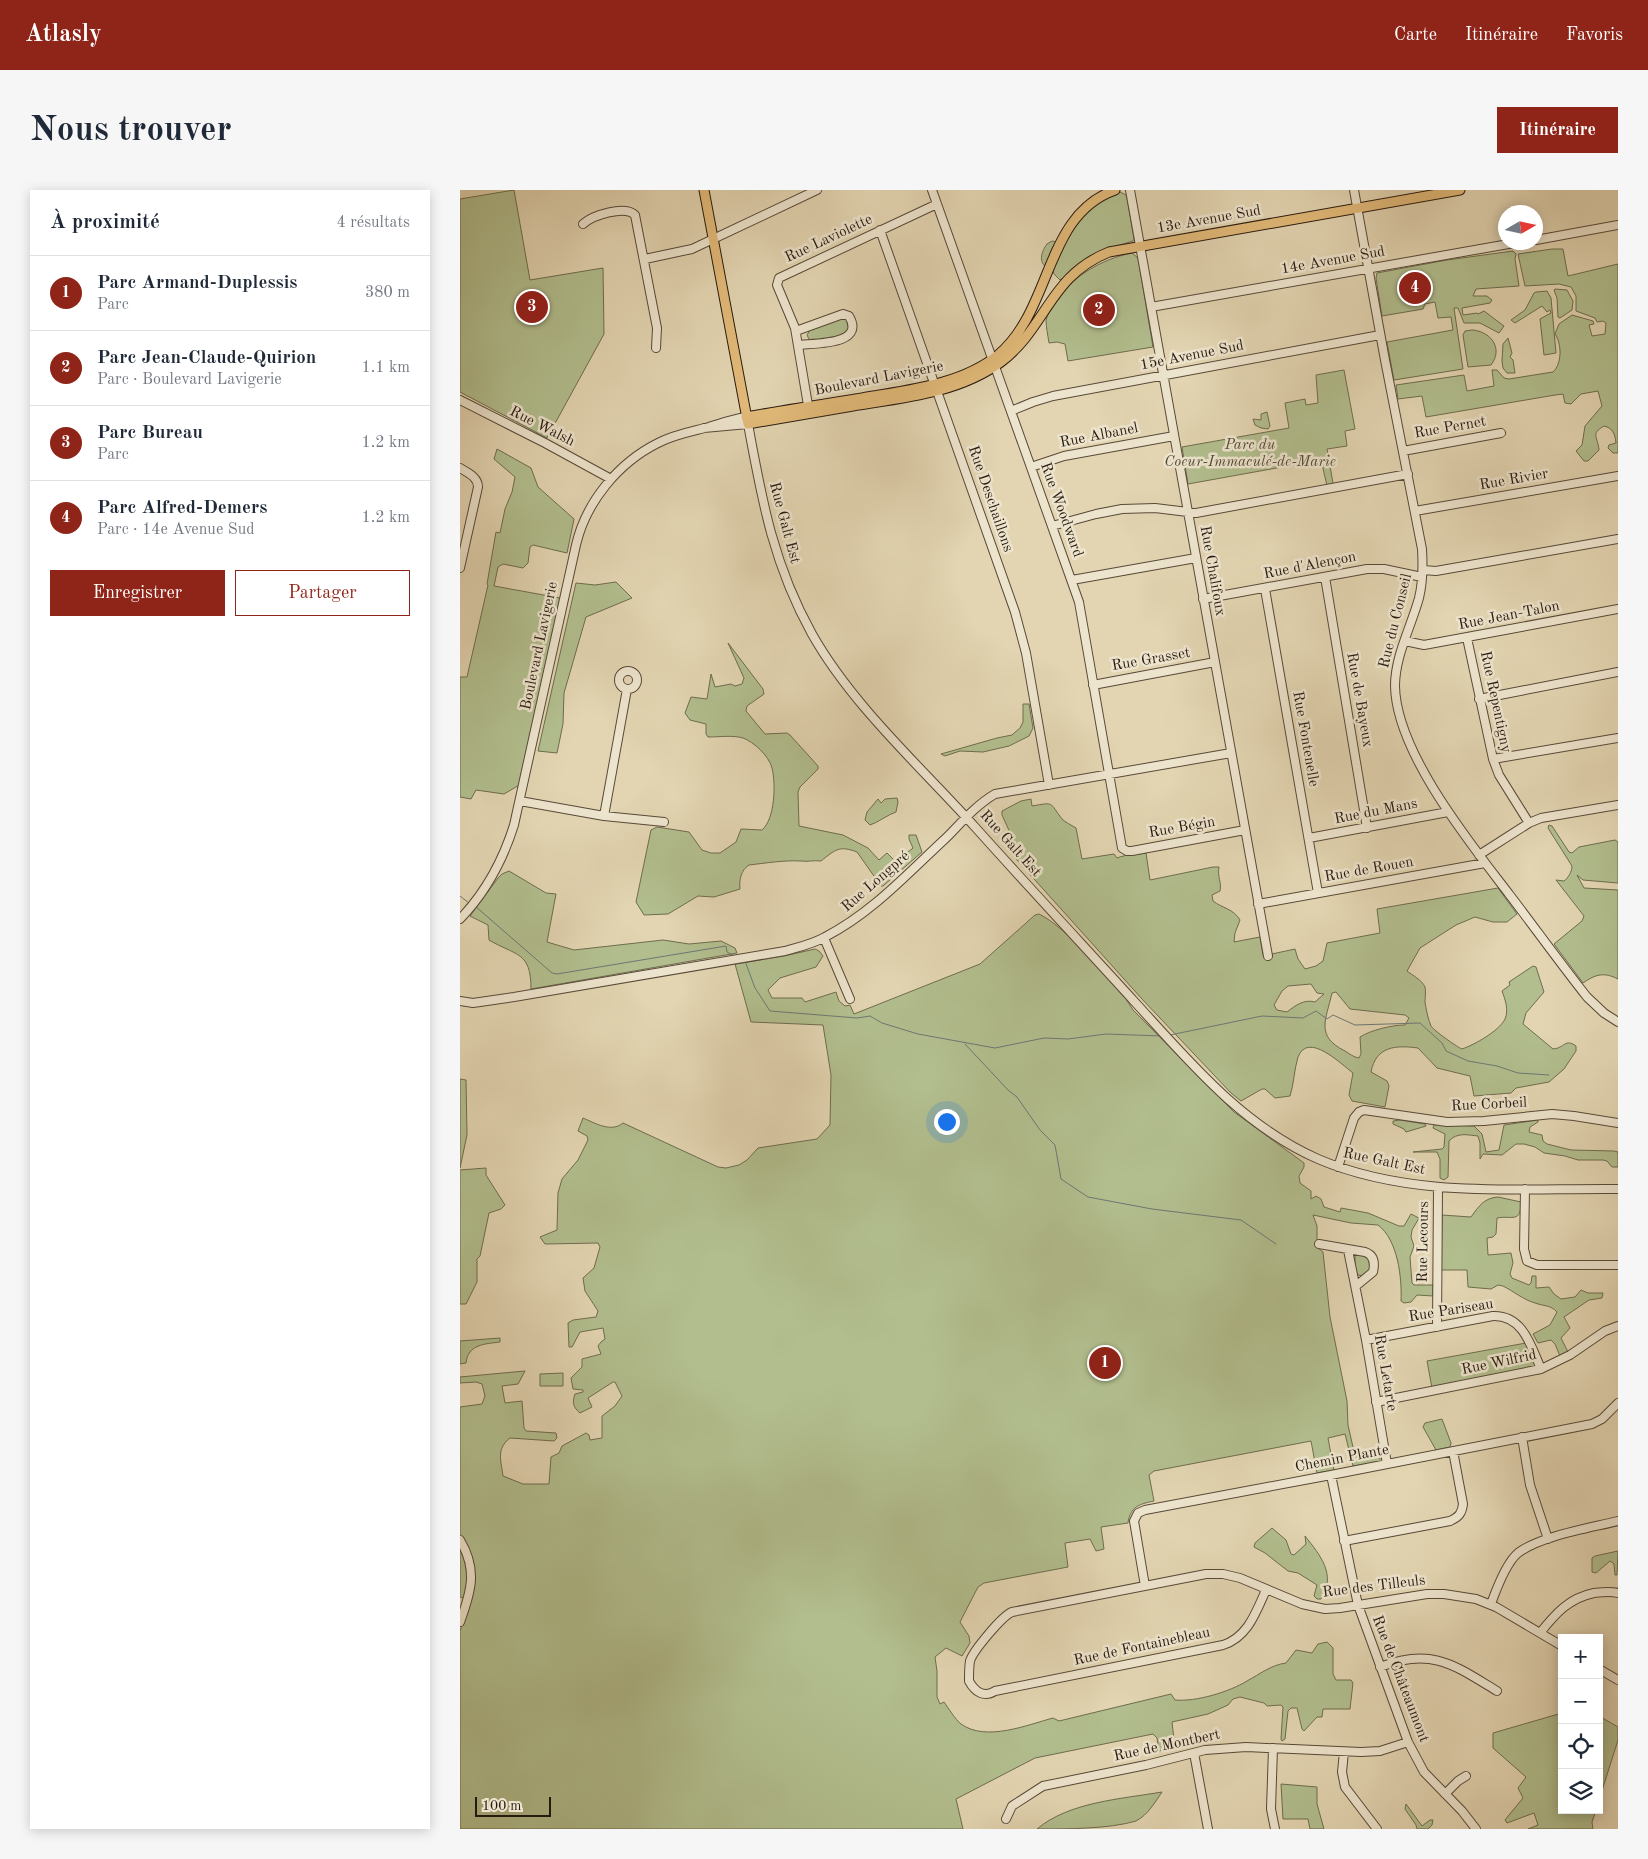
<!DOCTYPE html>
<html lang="fr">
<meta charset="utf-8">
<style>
:root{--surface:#fff;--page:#f6f6f7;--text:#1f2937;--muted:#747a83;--line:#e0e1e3;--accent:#8f2418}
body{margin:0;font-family:"Old Standard TT",serif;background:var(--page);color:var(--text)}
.controls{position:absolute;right:15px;bottom:15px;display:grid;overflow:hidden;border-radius:0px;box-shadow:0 2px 12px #0003}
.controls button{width:45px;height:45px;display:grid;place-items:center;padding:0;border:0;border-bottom:1px solid var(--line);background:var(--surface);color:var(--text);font:25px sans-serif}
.compass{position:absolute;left:1038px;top:15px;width:45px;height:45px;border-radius:50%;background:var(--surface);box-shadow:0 2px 12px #0003;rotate:81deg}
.scale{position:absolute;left:15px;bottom:12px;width:76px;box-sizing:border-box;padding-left:5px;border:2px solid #291a10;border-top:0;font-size:14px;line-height:18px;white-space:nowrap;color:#291a10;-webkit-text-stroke:4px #ede4cd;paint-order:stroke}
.you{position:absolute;left:486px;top:931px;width:18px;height:18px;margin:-12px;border:4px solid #fff;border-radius:50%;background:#1a73e8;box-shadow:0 0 0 8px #1a73e833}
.badge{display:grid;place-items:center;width:32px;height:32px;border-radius:50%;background:var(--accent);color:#fff;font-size:16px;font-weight:700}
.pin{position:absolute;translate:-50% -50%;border:2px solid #fff;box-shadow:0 1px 5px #0006}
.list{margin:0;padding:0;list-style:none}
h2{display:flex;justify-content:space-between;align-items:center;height:65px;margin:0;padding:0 20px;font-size:21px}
h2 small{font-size:16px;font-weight:400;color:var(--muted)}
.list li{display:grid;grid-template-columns:32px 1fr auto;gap:15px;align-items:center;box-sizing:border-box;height:75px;padding:0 20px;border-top:1px solid var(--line)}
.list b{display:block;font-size:19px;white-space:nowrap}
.list p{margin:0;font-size:16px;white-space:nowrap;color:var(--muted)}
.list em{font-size:16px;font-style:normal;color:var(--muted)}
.actions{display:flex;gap:10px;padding:15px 20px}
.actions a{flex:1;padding:11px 0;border:1px solid var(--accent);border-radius:0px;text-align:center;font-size:18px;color:var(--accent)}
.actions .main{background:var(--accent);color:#fff}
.icon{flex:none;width:28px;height:28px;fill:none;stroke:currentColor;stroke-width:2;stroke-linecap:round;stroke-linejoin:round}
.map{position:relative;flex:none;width:1158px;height:1639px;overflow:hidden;border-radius:0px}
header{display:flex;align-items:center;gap:30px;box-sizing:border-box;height:70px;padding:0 25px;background:var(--accent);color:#fff}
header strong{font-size:24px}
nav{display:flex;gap:28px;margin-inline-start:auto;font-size:18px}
.intro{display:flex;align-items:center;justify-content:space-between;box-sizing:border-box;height:120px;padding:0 30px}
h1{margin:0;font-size:35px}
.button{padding:12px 22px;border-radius:0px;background:var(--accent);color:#fff;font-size:18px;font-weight:700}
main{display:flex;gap:30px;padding:0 30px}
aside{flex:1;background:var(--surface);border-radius:0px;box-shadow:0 2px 12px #0003}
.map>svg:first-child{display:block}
</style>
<header>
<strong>Atlasly</strong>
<nav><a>Carte</a><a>Itinéraire</a><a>Favoris</a></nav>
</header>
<div class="intro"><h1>Nous trouver</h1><a class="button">Itinéraire</a></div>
<main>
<aside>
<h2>À proximité<small>4 résultats</small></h2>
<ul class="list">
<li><span class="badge">1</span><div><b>Parc Armand-Duplessis</b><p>Parc</p></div><em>380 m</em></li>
<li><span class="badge">2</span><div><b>Parc Jean-Claude-Quirion</b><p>Parc · Boulevard Lavigerie</p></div><em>1.1 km</em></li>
<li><span class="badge">3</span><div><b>Parc Bureau</b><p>Parc</p></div><em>1.2 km</em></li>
<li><span class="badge">4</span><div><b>Parc Alfred-Demers</b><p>Parc · 14e Avenue Sud</p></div><em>1.2 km</em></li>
</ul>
<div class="actions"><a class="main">Enregistrer</a><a>Partager</a></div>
</aside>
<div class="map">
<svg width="1158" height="1639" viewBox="0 0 1158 1639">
<rect width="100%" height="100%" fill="#e3d5b2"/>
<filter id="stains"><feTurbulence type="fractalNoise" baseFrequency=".004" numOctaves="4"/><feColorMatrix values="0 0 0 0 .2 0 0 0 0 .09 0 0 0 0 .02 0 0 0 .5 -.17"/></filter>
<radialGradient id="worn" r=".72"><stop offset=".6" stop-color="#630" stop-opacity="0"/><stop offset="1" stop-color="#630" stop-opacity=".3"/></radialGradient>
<!-- green -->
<path fill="#b2be8e" stroke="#6e6c4f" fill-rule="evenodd" d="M54 0 70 90 143 78 144 144 87 248 0 202V9Z
M660 2 666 5 667 8 674 49 673 51 647 59 600 90 594 84 593 81C609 43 621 18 660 2Z
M592 51 596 52 586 77C578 71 582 61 587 54Z
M1092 59H1103L1108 86 1158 74V263H1153L1148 258 1149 255 1156 253C1155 244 1153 238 1144 236 1130 244 1138 247 1139 260L1128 271H1124L1116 261 1122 255 1125 236 1142 216 1138 201 1121 204 1111 214 1105 213 1103 204 1095 205 966 227 962 206 938 209 936 195 1004 185 1007 201 1034 196 1032 180H1037L1044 188 1049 189 1093 182C1102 174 1102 154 1095 144L1099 134 1112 125 1133 131 1134 134 1129 135 1132 146 1145 144 1146 133 1143 131 1137 132 1135 128 1116 121V106L1111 97 1099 94 1065 96 1058 64Z
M1053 61 1056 64 1055 69 1059 96 1016 99 1013 106H1027L1032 110 1030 113 1002 118 1003 125 1017 123 1018 124 1024 121 1044 136 1039 143 1020 133H1004L998 118H994L1003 179 934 190 927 152 993 140 991 127 978 128 975 112 965 114 963 119 922 126 916 88 917 83 987 70Z
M672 63 678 68 693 157 608 171 605 154 597 152 589 153C588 146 586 137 586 130 587 125 591 120 593 116 609 88 641 69 672 63Z
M1095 99 1107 100 1113 111 1112 120 1100 128 1098 127 1097 108 1094 100Z
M1087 101 1091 108 1096 163 1084 165 1080 129 1091 123 1090 120 1087 122 1082 116 1055 133 1051 130 1065 120 1074 103 1076 102Z
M381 127 386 129 389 139 387 143 377 148 350 151 347 145 350 140Z
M1012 140C1030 141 1044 158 1031 175L1008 177 1003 145 1005 141Z
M1048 148 1052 163 1050 167 1053 170 1055 183H1047L1043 178 1042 171 1043 154Z
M884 180 895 239 885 241 887 256 867 259 874 299 868 300 861 270 728 294 722 257 829 238 825 213 845 209 846 215 858 213 856 185Z
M807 222 810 236 808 239 801 238 795 235 793 229 801 230V224Z
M37 259 71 278 78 297 114 329 107 363 73 355 70 357 68 373 63 378 43 374 38 377 34 396 100 408 61 594 44 604 16 600 11 609 0 607V487H7L28 395 27 394 36 342 40 343 45 319 52 302 55 287 34 269Z
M156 392 172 408 126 427 104 503 103 534 97 563 78 561 116 393 135 395Z
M268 453 303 499 304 504 287 516 286 521 305 544 327 543 330 545 358 576V579L340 597 338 602 339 636 383 645 408 658 419 670 427 663 435 671H437L453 658 449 649V645H456L462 662 423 696H421L397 662C379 655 375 660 361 671 353 670 348 672 341 671 324 670 307 673 289 675 281 680 279 690 280 699L254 707 238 706 208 724 184 725 176 712 191 640 197 637 229 642 242 660 251 663H260L276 652 281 639 302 640C315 629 316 594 312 578 309 566 294 552 283 548 273 545 259 547 248 547L246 544V534L230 530 225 523 231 507 247 509 251 484 255 497 271 494 275 496 282 494 284 488Z
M563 514H569L573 538 569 546 549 556 523 562 500 561 485 566 481 564 537 548 552 545 560 538 563 532Z
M437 608 438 612 436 622C427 625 419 632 410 635L405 630 407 622 418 609 421 613 425 609Z
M571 609 572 616C595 612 589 612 602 629 605 632 611 635 616 638L622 669 654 664 657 668C667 664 675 665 686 663L690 690 753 677H759C757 686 762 693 760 701L752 705 753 711C762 718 774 719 780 730L775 743 774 752 800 747 803 765 805 768 810 767 812 764 835 759 838 769 845 779 856 776 863 771 867 753 920 743 917 719 1038 698 1057 724 1047 732H1033L1015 727 996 735 960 758 947 781C952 785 962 790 965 797 966 801 965 808 965 812 966 819 968 829 971 836 973 840 997 857 1002 859 1014 855 1039 841 1045 829 1049 820 1045 809 1042 801L1050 795 1049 792 1073 776 1076 777 1084 802 1066 823 1063 834 1093 859C1105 858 1105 848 1116 856V861L1104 879 1089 892 1056 898 1051 903 1014 906 1010 886 977 878 958 858C936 855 916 856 911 882L927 891 929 896 925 917 892 911 889 905 893 883C881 874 848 841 838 867 834 880 834 894 830 906L815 908 805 899H802L781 911 771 903 682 809 548 660 556 656 542 625V621L561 611ZM851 794 857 803 864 804 855 812C844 809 836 815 827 822L817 820 814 815 822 801 828 796ZM876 802 890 819 945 825 949 828 945 835C932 835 911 840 900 847L901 864 899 868C893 867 890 864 885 861 855 846 866 830 872 803Z
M1089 635 1092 636 1109 662 1112 663 1119 657 1155 650 1158 652V693L1123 690 1117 685 1124 698 1158 700V789C1144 782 1136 784 1123 793L1094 754 1122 731 1124 726 1096 690 1104 691C1108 688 1112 682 1112 676L1088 638Z
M49 681 86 703 96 704 87 752 114 760 203 750 229 754 261 751 275 758 277 763 71 799C71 761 56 766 29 750L28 735 10 726 38 688 42 684Z
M579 724C609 739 643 784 666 809L673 820 774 922 844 973V977L839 986 840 993 851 1001V1009L856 1006 861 1009 864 1017 880 1022 881 1018 908 1023 939 1036H944L951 1024 959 1028 952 1040 951 1047 954 1056 950 1067 952 1093 954 1095H973V1106L957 1105 951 1112 944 1113 941 1111C942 1088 938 1050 918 1035L891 1033 853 1025 857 1036V1057L863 1062 870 1127 887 1211 888 1235 895 1266 897 1267 920 1264V1272L893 1276 885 1244 868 1248 874 1280 857 1283 851 1251 694 1281 689 1285 694 1311C679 1314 670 1317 668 1333L641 1337 644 1359 636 1361 630 1349 605 1353 608 1377 524 1393 518 1397 500 1432 509 1446 510 1453 502 1466 486 1458 475 1467 477 1481V1507L480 1514 484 1512C489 1519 495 1529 501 1534 526 1552 567 1535 593 1528L599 1531 711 1504 715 1510C736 1512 769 1502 787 1491 800 1484 811 1475 826 1473L836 1460 852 1463 858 1454 867 1452 873 1458V1484L876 1490H891L893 1493 890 1519H863L862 1527H857L844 1541 842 1539 837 1518H831L828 1521 825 1549 822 1551 821 1549 823 1517 821 1515 807 1516 804 1513 780 1507 773 1509 768 1515 748 1524 712 1532 715 1558 699 1561 697 1548 693 1544 575 1568 496 1609 503 1639H0V1441L10 1410 0 1407V1217L22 1214 25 1206 22 1194 16 1192 0 1193V1187L65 1181 58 1194 42 1196 45 1213 62 1211 64 1238 66 1241 96 1243 97 1248 94 1251 50 1248C36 1259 41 1270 43 1286L63 1294H89L91 1267 99 1263 102 1256 126 1243 129 1245 130 1250 142 1248V1226L155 1216 162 1206 155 1192H153L128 1208 132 1217 120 1223C113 1217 112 1213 115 1204L123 1202V1200L113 1199 111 1188 122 1177V1169L141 1164 138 1156 141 1152 145 1149 143 1138 120 1142 112 1157H109L108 1133 113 1130 136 1127 138 1121 125 1101 123 1088 134 1078 140 1057 138 1053 85 1054 80 1047 97 1040 98 1003 102 989 118 970 128 950 127 946 118 941 123 928C135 933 151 943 163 933L258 977 266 978 279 975 287 970 298 958 357 949 370 935 371 885 363 835 291 832 275 774 324 766 355 759 359 761 363 766 356 777 320 788 308 800 312 808H342L345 812 376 802 379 811 385 816 390 815 394 824 520 774 575 725Z
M0 889 6 890 7 945 0 978Z
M940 930 965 934 966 936 946 942 944 939 933 934V931Z
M1078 930V932L1070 937 1069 942 1082 945 1083 951 1087 954 1111 960 1154 961 1158 962V977H1152L1147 971 1143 970H1118L1105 966 1084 963 1075 957 1064 954H1056L1042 965 1023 964 1020 969V953L1018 946C1008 945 997 942 989 951L988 987 984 990 980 988V969L977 962H953L982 959 984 957 985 944 973 938 974 935C986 933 1001 936 1014 936L1022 944 1026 962 1039 960 1044 935Z
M26 978V985L45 1015 41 1019 29 1023 20 1066 17 1069V1092L6 1114H0V980Z
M1038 1007 1061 1012C1061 1034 1052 1025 1037 1028L1036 1044 1033 1047 1027 1048 1028 1065 1051 1063 1053 1073 1050 1084 1052 1088 1069 1095 1071 1093 1072 1086H1076V1098L1089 1097 1094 1104 1101 1109 1115 1107 1121 1100 1128 1103H1143L1142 1108 1129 1110 1104 1127 1110 1138 1101 1148 1108 1162 1100 1166 1095 1154 1091 1150 1078 1153 1073 1144 1090 1135 1097 1122C1091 1115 1083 1116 1075 1113 1064 1110 1053 1101 1043 1096L1038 1095 1031 1099 1008 1097 1007 1080H981L982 1025 1011 1027C1019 1016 1024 1008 1038 1007Z
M898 1063 909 1067 911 1079 904 1086 898 1085 895 1080V1066Z
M40 1148V1152C25 1154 8 1154 6 1173L0 1174V1151Z
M1066 1153 1076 1175 1074 1177 972 1198 967 1171Z
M103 1183V1196H80V1184Z
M982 1229 991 1253 990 1257 976 1260 963 1237 965 1233Z
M812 1338 826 1350 831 1364 834 1365 846 1354 845 1346C860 1365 877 1385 861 1409H857L854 1406 857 1395 838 1383 828 1381 805 1363 794 1357 795 1353Z
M1158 1361 1157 1385H1155L1154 1374 1150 1371 1136 1383 1132 1382V1368L1135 1366Z
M1102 1523V1620H1136L1132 1632 1133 1639H1068L1078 1635 1074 1623 1047 1633 1045 1630 1063 1608 1058 1598 1066 1587 1033 1558V1543Z
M1139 1526 1158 1537V1550L1139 1610Z
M821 1594 857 1597V1614L864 1639H850L848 1629H823Z
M702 1602C695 1612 688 1625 676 1631 649 1639 607 1639 577 1639 609 1612 661 1609 702 1602Z
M946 1614 962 1636 970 1630H973L972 1635 968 1639H957L956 1635 945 1619Z"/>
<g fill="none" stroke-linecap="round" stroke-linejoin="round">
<!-- stream -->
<path stroke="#6c7874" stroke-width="1" d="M0 706 9 713
M15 716 92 783 97 784 266 756 267 762 275 766
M285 771 295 798 310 821 397 828 410 826 422 833 458 844 535 858 584 848 608 849 646 844 702 846
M710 845 802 826 843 828 856 821 867 829 873 825 895 835 960 833 982 853 986 861 1008 871 1037 876 1058 883 1089 885
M505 854 548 900 557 907 580 940 595 955 601 989 628 1007 692 1019 781 1030 816 1054"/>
<!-- minor casing -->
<g stroke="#584938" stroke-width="10">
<path id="minor" d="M472 0 619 412 662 658 667 661H672L785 640
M670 0 808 766
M894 0 925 170 962 359C963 376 963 392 959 408 951 437 935 466 935 496 936 562 1010 653 1049 704 1075 738 1100 773 1127 807L1144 823 1158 832
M123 34C133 25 165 15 175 25L197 138 196 158
M420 40 555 422 566 463 589 595
M1076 50 1158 35
M185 69 232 59 357 0
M691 117 1060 52
M336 141 383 124 389 126C406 155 356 153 338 155
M0 210 85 253 151 289
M349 221 335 138 317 95 319 88 477 14
M551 221 573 212 593 206 920 145
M244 238 288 234C302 310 313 374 352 444 392 515 460 576 515 637 567 695 620 752 673 810 728 870 781 935 858 969 952 1009 1059 998 1158 999
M943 261 1041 243
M571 277 604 266 714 246
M0 278C8 283 18 287 18 297L0 378
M955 321 1158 286
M592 336 636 324 662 319 695 318 736 323 948 284
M963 380 976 381 1158 349
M865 387 907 638
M612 390 736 368
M805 399 858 703
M743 409 907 379H924L962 387
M1007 448 1033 569 1039 585 1069 633
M945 451 964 455 1158 419
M159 490a9 9 0 1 1 18 0a9 9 0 1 1-18 0Z
M633 495 755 472
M1019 509 1158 482
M1033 569 1158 548
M60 611 144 626 204 632
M144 626 167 499
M849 648 988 622
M1019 665 1069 633 1081 628 1158 615
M798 714 1025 673
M0 729C26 702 43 670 54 635L116 355C126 312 158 273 198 253 213 245 229 242 245 238 259 234 272 229 286 227
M364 748 390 809
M0 811 13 813 54 807 325 761C339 757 353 754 365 747 412 723 448 683 486 648 501 633 516 615 535 604L771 563
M878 977 894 928 899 922 904 920 987 932 1024 931 1092 924 1114 926 1158 933
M1065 999 1064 1059 1067 1071 1077 1075H1158
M859 1054 905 1062C914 1065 915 1073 913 1082L896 1096
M888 1060 906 1150 927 1274
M977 1137 978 997
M906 1150 1033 1126C1063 1125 1071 1156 1081 1179
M916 1212 1081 1179 1110 1165 1145 1141 1158 1136
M1062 1247 1070 1295 1088 1349
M871 1285 898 1415 948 1552 964 1582 1002 1621 1016 1639
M0 1350C18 1380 11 1402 0 1432
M884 1351 990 1331C999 1327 1002 1323 1003 1314L993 1261
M685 1396 674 1331 678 1323 685 1320 871 1285 1132 1234 1142 1229 1158 1213
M806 1400C796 1422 788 1447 763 1455L535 1501C524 1508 515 1502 509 1491 509 1486 509 1477 510 1471 513 1461 542 1426 552 1422L746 1384H763L780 1388 842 1414 865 1419 880 1418 967 1404H984L1016 1409 1036 1417 1102 1456
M1031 1414C1036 1400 1047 1372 1058 1363 1080 1346 1130 1338 1158 1331
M1080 1443C1095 1424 1109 1408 1134 1403 1143 1402 1150 1401 1158 1403
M920 1477C972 1457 994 1475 1037 1501
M1139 1479 1158 1490
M813 1558 811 1619 815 1639
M884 1562 882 1582 885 1597 917 1639
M734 1563 748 1639
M985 1604 998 1591 1006 1586
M546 1629 552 1616 583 1596 686 1575 745 1560 786 1557 901 1562 920 1561 948 1552"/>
</g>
<!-- major casing -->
<g stroke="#291a10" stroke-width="11">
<path id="major" d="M244 0 288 234C323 228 358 222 393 216 443 208 499 203 541 172 587 137 589 86 649 62L1000 0
M286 227C325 220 364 214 402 208 447 200 501 195 538 165 593 119 584 25 655 0"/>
</g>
<!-- minor -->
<use href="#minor" stroke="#ede4cd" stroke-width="8"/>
<!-- major -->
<use href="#major" stroke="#e2ba79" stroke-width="9"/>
</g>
<g text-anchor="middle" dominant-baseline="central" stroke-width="5" stroke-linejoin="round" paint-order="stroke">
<!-- street labels -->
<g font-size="15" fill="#291a10" stroke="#ede4cd">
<text transform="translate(749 30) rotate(-10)">13e Avenue Sud</text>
<text transform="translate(369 49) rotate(-25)">Rue Laviolette</text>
<text transform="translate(873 71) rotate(-10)">14e Avenue Sud</text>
<text transform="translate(732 166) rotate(-11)">15e Avenue Sud</text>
<text transform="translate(419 189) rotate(-11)">Boulevard Lavigerie</text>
<text transform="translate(82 237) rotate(27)">Rue Walsh</text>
<text transform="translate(990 238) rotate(-10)">Rue Pernet</text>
<text transform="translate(639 246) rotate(-11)">Rue Albanel</text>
<text transform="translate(1054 290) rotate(-10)">Rue Rivier</text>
<text transform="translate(530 309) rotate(71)">Rue Deschaillons</text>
<text transform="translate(601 320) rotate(70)">Rue Woodward</text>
<text transform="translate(324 333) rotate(75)">Rue Galt Est</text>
<text transform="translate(850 376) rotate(-11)">Rue d'Alençon</text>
<text transform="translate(752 381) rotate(80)">Rue Chalifoux</text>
<text transform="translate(1049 426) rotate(-11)">Rue Jean-Talon</text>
<text transform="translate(936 431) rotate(-76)">Rue du Conseil</text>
<text transform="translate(80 456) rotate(-78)">Boulevard Lavigerie</text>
<text transform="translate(691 470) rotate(-10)">Rue Grasset</text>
<text transform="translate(899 510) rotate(80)">Rue de Bayeux</text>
<text transform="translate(1035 512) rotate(78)">Rue Repentigny</text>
<text transform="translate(845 549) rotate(80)">Rue Fontenelle</text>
<text transform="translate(916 622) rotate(-11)">Rue du Mans</text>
<text transform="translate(722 638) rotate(-10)">Rue Bégin</text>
<text transform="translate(550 654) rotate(48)">Rue Galt Est</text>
<text transform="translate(909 680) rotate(-10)">Rue de Rouen</text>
<text transform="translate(416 692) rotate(-41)">Rue Longpré</text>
<text transform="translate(1029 915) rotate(-3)">Rue Corbeil</text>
<text transform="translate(924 972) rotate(12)">Rue Galt Est</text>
<text transform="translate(964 1052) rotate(-89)">Rue Lecours</text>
<text transform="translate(991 1121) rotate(-9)">Rue Pariseau</text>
<text transform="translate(1039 1173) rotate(-12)">Rue Wilfrid</text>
<text transform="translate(925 1183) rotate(80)">Rue Letarte</text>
<text transform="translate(882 1269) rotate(-11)">Chemin Plante</text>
<text transform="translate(914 1397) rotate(-7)">Rue des Tilleuls</text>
<text transform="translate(682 1457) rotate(-12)">Rue de Fontainebleau</text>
<text transform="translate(940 1489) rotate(69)">Rue de Châteaumont</text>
<text transform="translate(707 1556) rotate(-12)">Rue de Montbert</text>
</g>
<!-- park labels -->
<g font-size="15" font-style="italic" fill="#524b36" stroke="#ede4cd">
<text x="790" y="255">Parc du<tspan x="790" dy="17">Coeur-Immaculé-de-Marie</tspan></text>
</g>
</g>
<rect width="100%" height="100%" filter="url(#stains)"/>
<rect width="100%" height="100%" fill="url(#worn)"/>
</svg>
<div class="controls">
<button>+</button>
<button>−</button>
<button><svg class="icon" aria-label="locate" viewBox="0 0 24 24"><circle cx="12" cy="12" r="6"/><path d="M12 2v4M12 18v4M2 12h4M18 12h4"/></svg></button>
<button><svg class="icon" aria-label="layers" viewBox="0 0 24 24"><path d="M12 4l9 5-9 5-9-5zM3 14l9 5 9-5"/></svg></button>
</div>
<svg class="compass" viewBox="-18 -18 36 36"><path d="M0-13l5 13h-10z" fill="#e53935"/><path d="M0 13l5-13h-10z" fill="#747a83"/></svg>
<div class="scale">100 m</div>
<div class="you"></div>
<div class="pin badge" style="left:645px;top:1173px">1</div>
<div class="pin badge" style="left:639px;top:120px">2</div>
<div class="pin badge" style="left:72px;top:117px">3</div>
<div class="pin badge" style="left:955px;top:98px">4</div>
</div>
</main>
